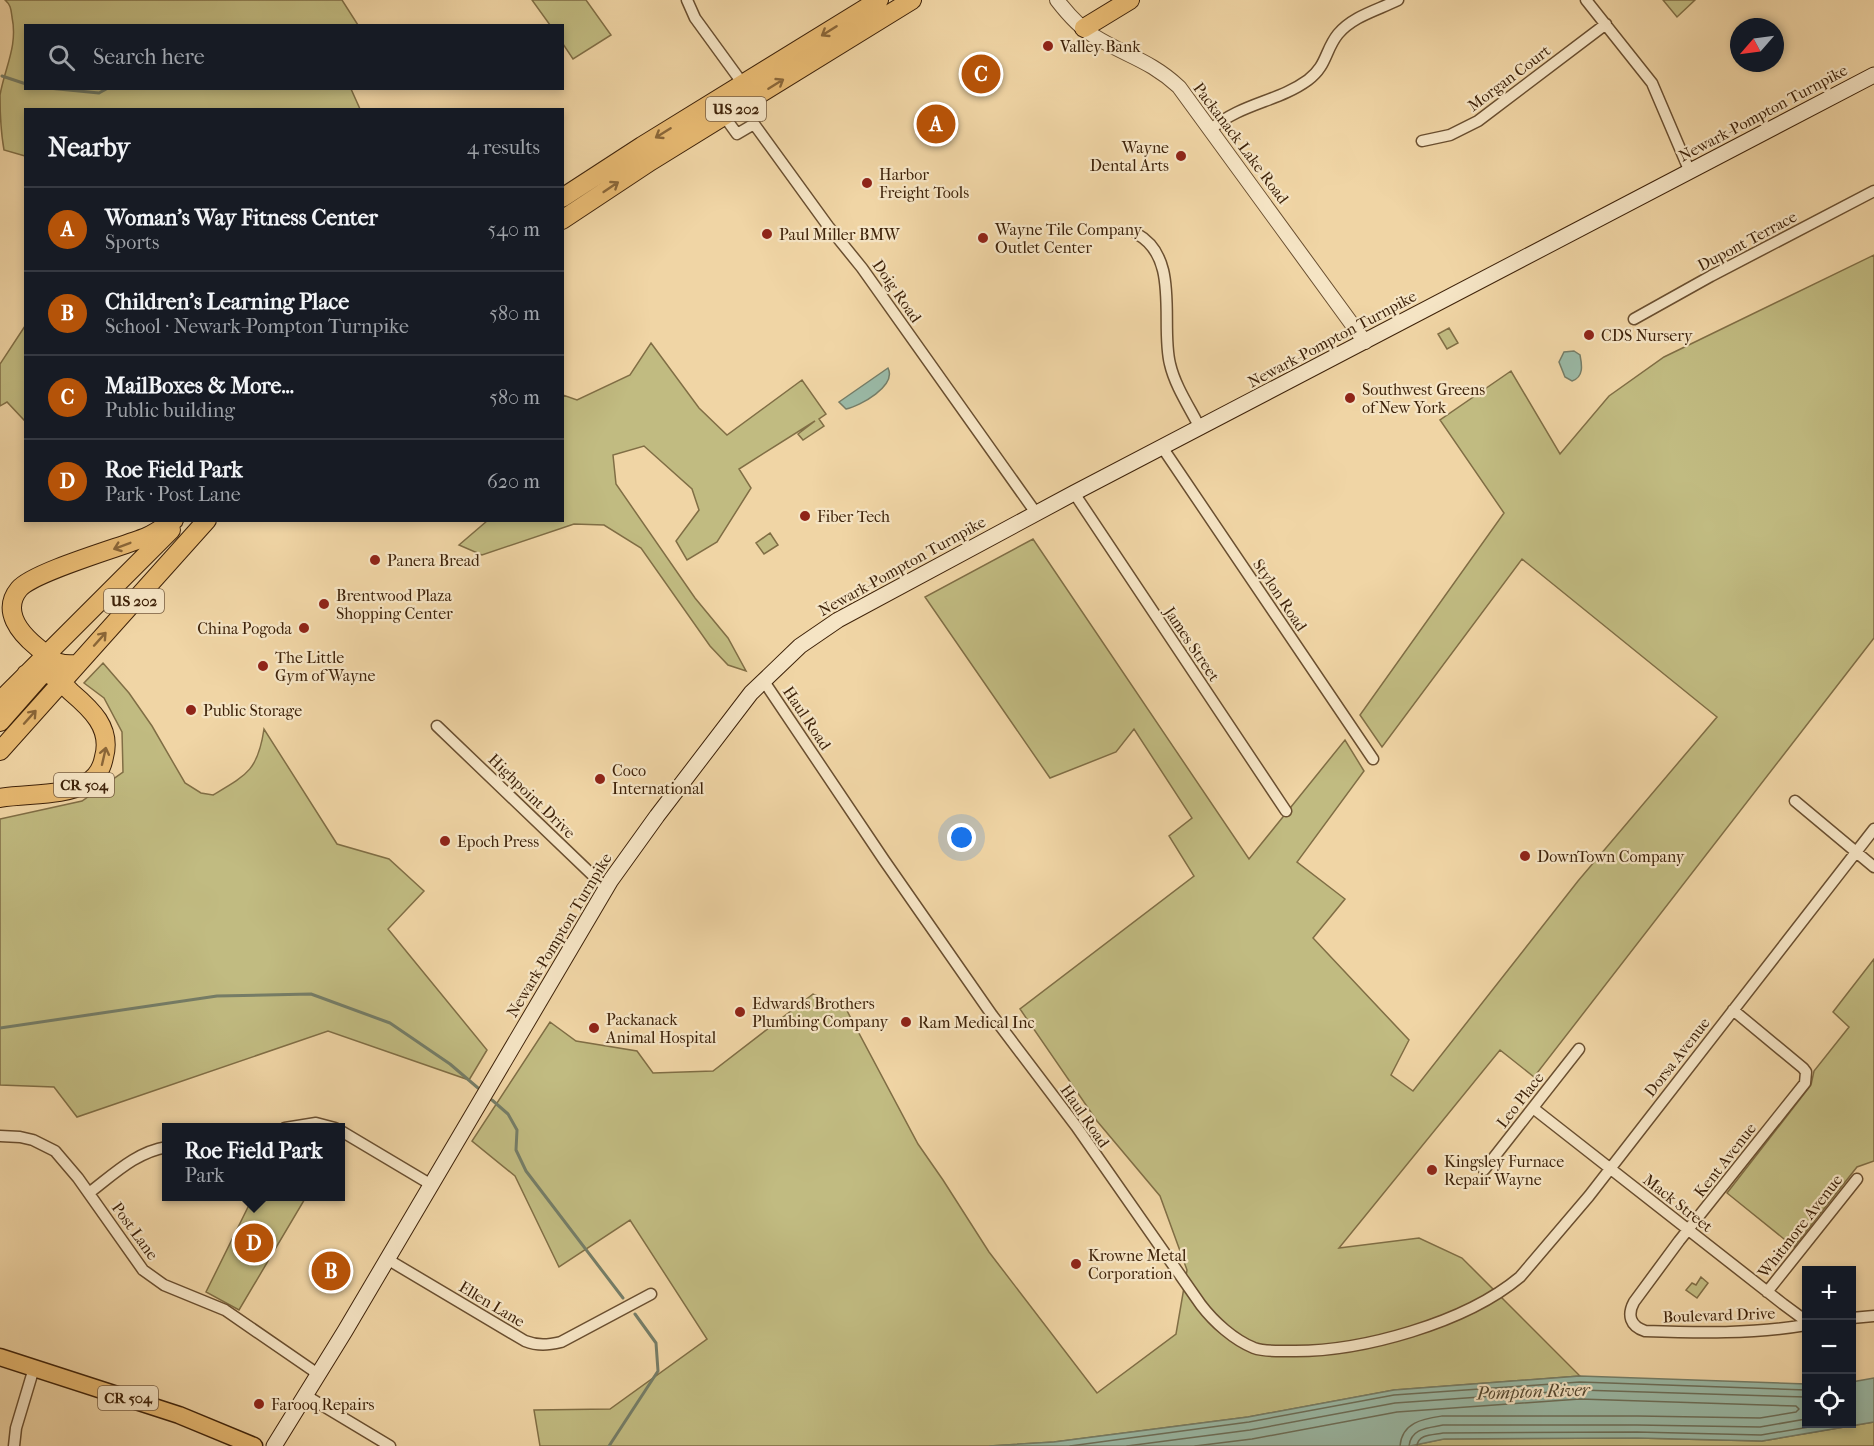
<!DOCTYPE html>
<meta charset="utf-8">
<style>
:root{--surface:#171b24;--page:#20242c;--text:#f1f3f6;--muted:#9ea1a6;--line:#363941;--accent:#b45309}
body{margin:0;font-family:"IM FELL French Canon",serif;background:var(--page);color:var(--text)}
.controls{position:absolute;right:18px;bottom:18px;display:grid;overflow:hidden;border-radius:0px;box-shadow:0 3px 9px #0003}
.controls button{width:54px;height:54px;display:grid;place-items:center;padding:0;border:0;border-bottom:2px solid var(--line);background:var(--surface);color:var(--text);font:30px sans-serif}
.compass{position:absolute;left:1730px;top:18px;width:54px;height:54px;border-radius:50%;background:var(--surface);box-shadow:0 3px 9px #0003;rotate:242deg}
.you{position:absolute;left:962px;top:838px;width:21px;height:21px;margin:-15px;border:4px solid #fff;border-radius:50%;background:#1a73e8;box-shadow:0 0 0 9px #1a73e833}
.badge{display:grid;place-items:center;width:39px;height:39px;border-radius:50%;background:var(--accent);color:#fff;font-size:20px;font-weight:700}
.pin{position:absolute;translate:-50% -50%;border:3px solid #fff;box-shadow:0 2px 6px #0006}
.popup{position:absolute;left:162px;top:1123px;width:183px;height:78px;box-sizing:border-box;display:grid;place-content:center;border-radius:0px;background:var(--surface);filter:drop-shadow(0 2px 4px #0005);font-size:20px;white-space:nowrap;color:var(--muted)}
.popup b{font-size:22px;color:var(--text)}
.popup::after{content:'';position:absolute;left:50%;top:100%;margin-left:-12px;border:12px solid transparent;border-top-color:var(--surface)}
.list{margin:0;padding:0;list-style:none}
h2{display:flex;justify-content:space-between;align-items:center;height:78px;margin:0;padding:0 24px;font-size:26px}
h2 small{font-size:20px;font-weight:400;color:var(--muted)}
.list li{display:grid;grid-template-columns:39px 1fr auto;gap:18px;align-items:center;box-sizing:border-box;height:84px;padding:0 24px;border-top:2px solid var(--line)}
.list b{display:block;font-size:22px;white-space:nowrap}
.list p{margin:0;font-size:20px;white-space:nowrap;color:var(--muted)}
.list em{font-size:20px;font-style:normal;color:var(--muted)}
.icon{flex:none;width:33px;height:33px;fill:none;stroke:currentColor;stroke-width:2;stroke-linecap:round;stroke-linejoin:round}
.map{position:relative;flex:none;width:1874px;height:1446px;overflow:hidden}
.search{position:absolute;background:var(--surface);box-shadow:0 3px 9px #0003;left:24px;top:24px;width:540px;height:66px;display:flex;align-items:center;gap:15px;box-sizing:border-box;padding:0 21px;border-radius:0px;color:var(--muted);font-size:22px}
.panel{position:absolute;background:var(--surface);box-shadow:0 3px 9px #0003;left:24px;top:108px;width:540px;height:414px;border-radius:0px}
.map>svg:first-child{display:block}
</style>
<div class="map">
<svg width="1874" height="1446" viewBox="0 0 1874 1446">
<rect width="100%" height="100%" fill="#f0d5a5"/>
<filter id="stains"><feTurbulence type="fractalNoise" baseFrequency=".00333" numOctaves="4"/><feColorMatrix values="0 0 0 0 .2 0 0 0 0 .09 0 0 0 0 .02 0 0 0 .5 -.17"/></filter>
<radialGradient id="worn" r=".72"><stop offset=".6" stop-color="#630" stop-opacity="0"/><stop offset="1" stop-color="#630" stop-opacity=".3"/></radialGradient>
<!-- green -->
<path fill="#c1bb81" stroke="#806e45" stroke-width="1.5" d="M5 0H342L358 25 26 26V88L351 89 360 109 26 110 25 156 4 150C1 133 0 113 0 95 5 67 18 46 12 17 11 10 11 5 5 0Z
M532 0H586L611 35 573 59 563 44 562 26 550 25Z
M1663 0H1695L1677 17Z
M1874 255V638L1534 1077 1500 1050 1339 1248 1419 1238 1462 1258 1580 1376 1394 1390 1248 1417 1054 1442 989 1446H540L534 1410 610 1409 707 1339 630 1220 559 1267 515 1176 472 1141 550 1022 576 1041 637 1051 653 1073 713 1071 813 994 845 1007 918 1144 943 1180 989 1252 1097 1393 1176 1334 1187 1270 1160 1196 1097 1121 1020 1009 1194 876 1169 836 1192 818 1134 729 1116 752 1050 778 925 597 1033 539 1249 859 1345 740 1364 771 1297 862 1345 899 1313 938 1409 1040 1391 1075 1413 1091 1578 881 1717 717 1522 559 1382 747 1360 715 1504 513 1440 420 1511 371 1560 454 1609 396 1664 357Z
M25 326 26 419 24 420 7 402 0 406V364Z
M1449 328 1458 343 1447 349 1438 334Z
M651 343 699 408 727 435 802 380 826 414 819 419 824 426 803 440 798 434 815 421 739 469 751 488 717 542 687 560 676 541 699 510 692 489 644 446 613 455 616 484 695 598 728 638 746 671 728 665 710 646 641 548 604 525 574 524 482 555 459 545 487 521 562 520 563 395 577 400 630 375Z
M770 533 778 545 764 554 756 543Z
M103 663 129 693 152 726 185 783 201 793 213 795C247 775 258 770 264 729L337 844 389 859 424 891 388 929 487 1050 469 1080 328 1031 77 1117 54 1087 0 1085V819L82 801 123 772 122 732 104 698 84 683Z
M1874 959V1161L1857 1167 1794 1247 1727 1193 1811 1085 1814 1071 1849 1027 1833 1012Z
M253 1197H306L239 1310 206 1292Z
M1701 1277 1708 1283 1697 1298 1686 1290 1692 1283 1696 1285Z
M1874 1422V1446H1410L1443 1439 1637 1438 1762 1441Z"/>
<!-- water -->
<path fill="#9ab9a6" stroke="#757d67" stroke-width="1.5" d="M1574 351 1580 355C1582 365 1584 377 1572 381L1565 377 1559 362 1564 352Z
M888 368C897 386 860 406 846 409L839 402Z
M1580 1376 1806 1384V1424H1852V1382L1874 1378V1422L1762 1441 1637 1438 1444 1439 1410 1446H989L1054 1442 1248 1417 1394 1390Z"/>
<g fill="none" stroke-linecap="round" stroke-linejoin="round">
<!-- shore -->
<path stroke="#6c6e58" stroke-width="1.5" d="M1070 1446 1249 1422 1394 1395 1580 1382 1806 1390
M1127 1446 1250 1430 1395 1403 1580 1390 1806 1397
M1195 1446 1252 1439 1397 1412 1580 1399 1796 1406 1799 1409 1796 1412 1760 1418 1638 1416H1442C1423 1419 1402 1422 1400 1446
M1409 1446C1411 1428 1428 1428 1443 1425H1637L1760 1427 1806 1419
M1417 1446C1418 1434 1433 1435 1443 1433L1637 1432 1761 1435 1827 1424"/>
<!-- stream -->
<path stroke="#757d67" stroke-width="3" d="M2 76 26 84
M48 88 99 93 108 88
M0 1028 217 996 311 994 390 1023 450 1064 478 1088
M492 1100 508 1114 517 1130 516 1150 526 1171 623 1298
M609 1446 658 1371 656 1343 635 1314"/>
<!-- minor casing -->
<g stroke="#6a4f30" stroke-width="13">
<path id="minor" d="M687 0 695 18 743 84
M1586 0 1652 83 1690 172
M724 116 737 134 754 124 828 226 862 268 1036 513
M1210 130C1241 103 1278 102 1308 80 1327 66 1325 50 1338 34 1353 16 1378 10 1398 0
M1422 141 1450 135 1478 121 1606 24
M1137 234C1181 258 1160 325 1170 364 1175 386 1190 408 1200 428
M1634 319 1711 276 1874 191
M1162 447 1373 759
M1074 493 1286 811
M763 680 884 860 992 1015 1076 1126 1201 1305C1214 1322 1234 1340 1254 1348 1265 1352 1279 1351 1291 1351 1361 1352 1465 1323 1520 1277L1589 1196 1874 829
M437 726 606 888
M1795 801 1874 867
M1733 1010 1803 1068 1806 1072 1805 1083 1679 1241 1634 1302C1627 1315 1630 1326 1645 1331 1699 1333 1753 1334 1806 1325
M1533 1108 1783 1304 1806 1321
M285 1128 316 1123 335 1128
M341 1131 430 1184
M0 1136 20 1137 33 1140 55 1151 78 1178 143 1270 164 1285 225 1310 318 1374
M1484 1170 1579 1049
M89 1193C114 1174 136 1152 167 1147
M387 1259 525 1341C538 1346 548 1345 561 1342L651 1294
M1767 1292 1857 1179
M1852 1318 1874 1316
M305 1395 390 1446
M14 1446 16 1428 34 1368"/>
</g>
<!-- tertiary casing -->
<g stroke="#6a4f30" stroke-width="16">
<path id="tertiary" d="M1057 0C1067 13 1079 27 1094 36 1126 56 1150 60 1179 87L1365 342"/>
</g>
<!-- secondary casing -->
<g stroke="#3e2209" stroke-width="17">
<path id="secondary" d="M274 1446 345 1331 611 880 657 816 751 693 800 646 838 620 1074 493 1874 75"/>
</g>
<!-- primary casing -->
<g stroke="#3e2209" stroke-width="19">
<path id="primary" d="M0 1357 179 1415 254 1446"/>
</g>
<!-- trunk casing -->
<g stroke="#3e2209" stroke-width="20">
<path id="trunk" d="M1084 28 1130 0
M562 198 642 146 879 0
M562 220 651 161 912 0
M77 664C56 666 53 660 37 647 20 633 1 611 19 589 33 572 121 547 146 537 156 533 165 526 174 520
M0 701 171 530
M0 722 44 672
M0 751 207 520
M0 798C26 793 64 797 86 783 96 778 102 768 104 757 112 728 91 709 71 692 64 685 54 675 45 673 39 672 32 674 26 674"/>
</g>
<!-- minor -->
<use href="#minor" stroke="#f5e4c4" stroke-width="10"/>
<!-- tertiary -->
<use href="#tertiary" stroke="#f5e4c4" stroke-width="14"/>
<!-- secondary -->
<use href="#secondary" stroke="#f5e4c4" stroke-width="15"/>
<!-- primary -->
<use href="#primary" stroke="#e8ba72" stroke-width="16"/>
<!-- trunk -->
<use href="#trunk" stroke="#e8ba72" stroke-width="18"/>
</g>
<!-- one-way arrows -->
<defs><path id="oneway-shaft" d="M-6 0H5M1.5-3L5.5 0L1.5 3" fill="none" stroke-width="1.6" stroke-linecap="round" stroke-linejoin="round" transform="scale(1.5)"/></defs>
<g stroke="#8a6638">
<use href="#oneway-shaft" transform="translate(829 31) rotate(148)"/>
<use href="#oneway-shaft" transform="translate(776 84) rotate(-32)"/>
<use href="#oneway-shaft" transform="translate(663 133) rotate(148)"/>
<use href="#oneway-shaft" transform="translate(611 187) rotate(-34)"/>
<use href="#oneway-shaft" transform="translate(122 546) rotate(159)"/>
<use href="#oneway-shaft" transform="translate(100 639) rotate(-48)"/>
<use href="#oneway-shaft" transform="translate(30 717) rotate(-48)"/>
<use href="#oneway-shaft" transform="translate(104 756) rotate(-77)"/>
</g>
<!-- markers -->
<g fill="#8f2418" stroke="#f5e4c4" stroke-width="2">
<circle cx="1048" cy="46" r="6"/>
<circle cx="1181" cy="156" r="6"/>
<circle cx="867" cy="183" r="6"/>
<circle cx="767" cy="234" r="6"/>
<circle cx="983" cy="238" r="6"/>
<circle cx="1589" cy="335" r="6"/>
<circle cx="1350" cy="398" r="6"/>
<circle cx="805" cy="516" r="6"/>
<circle cx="375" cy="560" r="6"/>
<circle cx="324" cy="604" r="6"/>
<circle cx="304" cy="628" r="6"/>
<circle cx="263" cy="666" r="6"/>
<circle cx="191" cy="710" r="6"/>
<circle cx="600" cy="779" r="6"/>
<circle cx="445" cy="841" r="6"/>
<circle cx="1525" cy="856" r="6"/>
<circle cx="740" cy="1012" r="6"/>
<circle cx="906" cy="1022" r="6"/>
<circle cx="594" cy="1028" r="6"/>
<circle cx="1432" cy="1170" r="6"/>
<circle cx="1076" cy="1264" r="6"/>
<circle cx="259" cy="1404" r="6"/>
</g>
<g text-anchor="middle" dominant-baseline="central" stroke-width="4.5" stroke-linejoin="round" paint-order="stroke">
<!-- shield labels -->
<g fill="#f5e4c4" stroke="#755c41" stroke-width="1.5">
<rect x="706" y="97" width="60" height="24" rx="4.5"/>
<rect x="104" y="589" width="60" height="24" rx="4.5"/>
<rect x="54" y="773" width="60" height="24" rx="4.5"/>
<rect x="98" y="1386" width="60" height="24" rx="4.5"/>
</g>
<g font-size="15" font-weight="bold" fill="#3e2209">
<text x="736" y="109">US 202</text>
<text x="134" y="601">US 202</text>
<text x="84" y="785">CR 504</text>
<text x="128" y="1398">CR 504</text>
</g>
<!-- poi labels -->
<g font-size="16" fill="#3e2209" stroke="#f5e4c4" text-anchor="start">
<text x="1060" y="46">Valley Bank</text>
<text x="1169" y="147" text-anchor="end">Wayne<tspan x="1169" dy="18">Dental Arts</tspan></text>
<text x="879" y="174">Harbor<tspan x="879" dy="18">Freight Tools</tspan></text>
<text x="995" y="229">Wayne Tile Company<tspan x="995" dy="18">Outlet Center</tspan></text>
<text x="779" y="234">Paul Miller BMW</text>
<text x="1601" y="335">CDS Nursery</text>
<text x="1362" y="389">Southwest Greens<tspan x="1362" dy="18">of New York</tspan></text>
<text x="817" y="516">Fiber Tech</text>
<text x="387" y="560">Panera Bread</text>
<text x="336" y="595">Brentwood Plaza<tspan x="336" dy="18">Shopping Center</tspan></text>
<text x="292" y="628" text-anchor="end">China Pogoda</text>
<text x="275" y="657">The Little<tspan x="275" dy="18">Gym of Wayne</tspan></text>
<text x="203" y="710">Public Storage</text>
<text x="612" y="770">Coco<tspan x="612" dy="18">International</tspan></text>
<text x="457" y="841">Epoch Press</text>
<text x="1537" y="856">DownTown Company</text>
<text x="752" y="1003">Edwards Brothers<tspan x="752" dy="18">Plumbing Company</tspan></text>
<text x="606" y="1019">Packanack<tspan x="606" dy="18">Animal Hospital</tspan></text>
<text x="918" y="1022">Ram Medical Inc</text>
<text x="1444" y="1161">Kingsley Furnace<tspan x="1444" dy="18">Repair Wayne</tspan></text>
<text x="1088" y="1255">Krowne Metal<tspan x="1088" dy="18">Corporation</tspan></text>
<text x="271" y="1404">Farooq Repairs</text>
</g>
<!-- street labels -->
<g font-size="16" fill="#3e2209" stroke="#f5e4c4">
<text transform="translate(1509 78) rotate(-37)">Morgan Court</text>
<text transform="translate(1763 113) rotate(-28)">Newark-Pompton Turnpike</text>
<text transform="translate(1241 143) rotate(53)">Packanack Lake Road</text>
<text transform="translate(1747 241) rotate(-28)">Dupont Terrace</text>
<text transform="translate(897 291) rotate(55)">Doig Road</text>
<text transform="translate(1332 339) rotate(-28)">Newark-Pompton Turnpike</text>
<text transform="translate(902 566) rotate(-29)">Newark-Pompton Turnpike</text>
<text transform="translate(1280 595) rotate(56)">Stylon Road</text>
<text transform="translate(1192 644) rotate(56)">James Street</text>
<text transform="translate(807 718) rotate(56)">Haul Road</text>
<text transform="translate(532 796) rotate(44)">Highpoint Drive</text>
<text transform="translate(559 935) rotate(-59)">Newark-Pompton Turnpike</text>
<text transform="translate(1677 1057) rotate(-52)">Dorsa Avenue</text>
<text transform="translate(1520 1100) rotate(-52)">Leo Place</text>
<text transform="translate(1085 1116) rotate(55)">Haul Road</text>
<text transform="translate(1725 1160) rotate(-52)">Kent Avenue</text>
<text transform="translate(1678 1203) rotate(38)">Mack Street</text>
<text transform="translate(1800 1226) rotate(-52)">Whitmore Avenue</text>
<text transform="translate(135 1231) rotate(54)">Post Lane</text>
<text transform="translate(492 1304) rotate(31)">Ellen Lane</text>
<text transform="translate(1719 1315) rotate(-2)">Boulevard Drive</text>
</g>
<!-- water labels -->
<g font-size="18" font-style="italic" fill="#554830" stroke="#f5e4c4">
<text transform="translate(1533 1392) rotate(-2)">Pompton River</text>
</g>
</g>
<rect width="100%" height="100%" filter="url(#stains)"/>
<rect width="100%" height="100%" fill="url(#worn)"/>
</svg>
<div class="controls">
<button>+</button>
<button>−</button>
<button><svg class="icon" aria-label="locate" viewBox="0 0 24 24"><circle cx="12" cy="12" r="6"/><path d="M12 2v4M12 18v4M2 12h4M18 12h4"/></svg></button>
</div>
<svg class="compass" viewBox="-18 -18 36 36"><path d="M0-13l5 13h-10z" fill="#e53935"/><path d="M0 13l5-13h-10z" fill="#9ea1a6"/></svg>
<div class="you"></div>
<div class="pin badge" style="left:936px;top:124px">A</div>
<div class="pin badge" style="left:331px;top:1271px">B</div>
<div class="pin badge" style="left:981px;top:74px">C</div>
<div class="pin badge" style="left:254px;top:1243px">D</div>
<div class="popup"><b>Roe Field Park</b>Park</div>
<div class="search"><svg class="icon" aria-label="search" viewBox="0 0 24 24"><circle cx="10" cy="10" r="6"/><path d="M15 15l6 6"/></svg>Search here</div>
<section class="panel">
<h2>Nearby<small>4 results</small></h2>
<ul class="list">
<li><span class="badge">A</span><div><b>Woman's Way Fitness Center</b><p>Sports</p></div><em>540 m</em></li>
<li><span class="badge">B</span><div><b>Children's Learning Place</b><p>School · Newark-Pompton Turnpike</p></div><em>580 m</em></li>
<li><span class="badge">C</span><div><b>MailBoxes &amp; More...</b><p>Public building</p></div><em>580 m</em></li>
<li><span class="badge">D</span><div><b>Roe Field Park</b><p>Park · Post Lane</p></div><em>620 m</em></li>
</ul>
</section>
</div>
